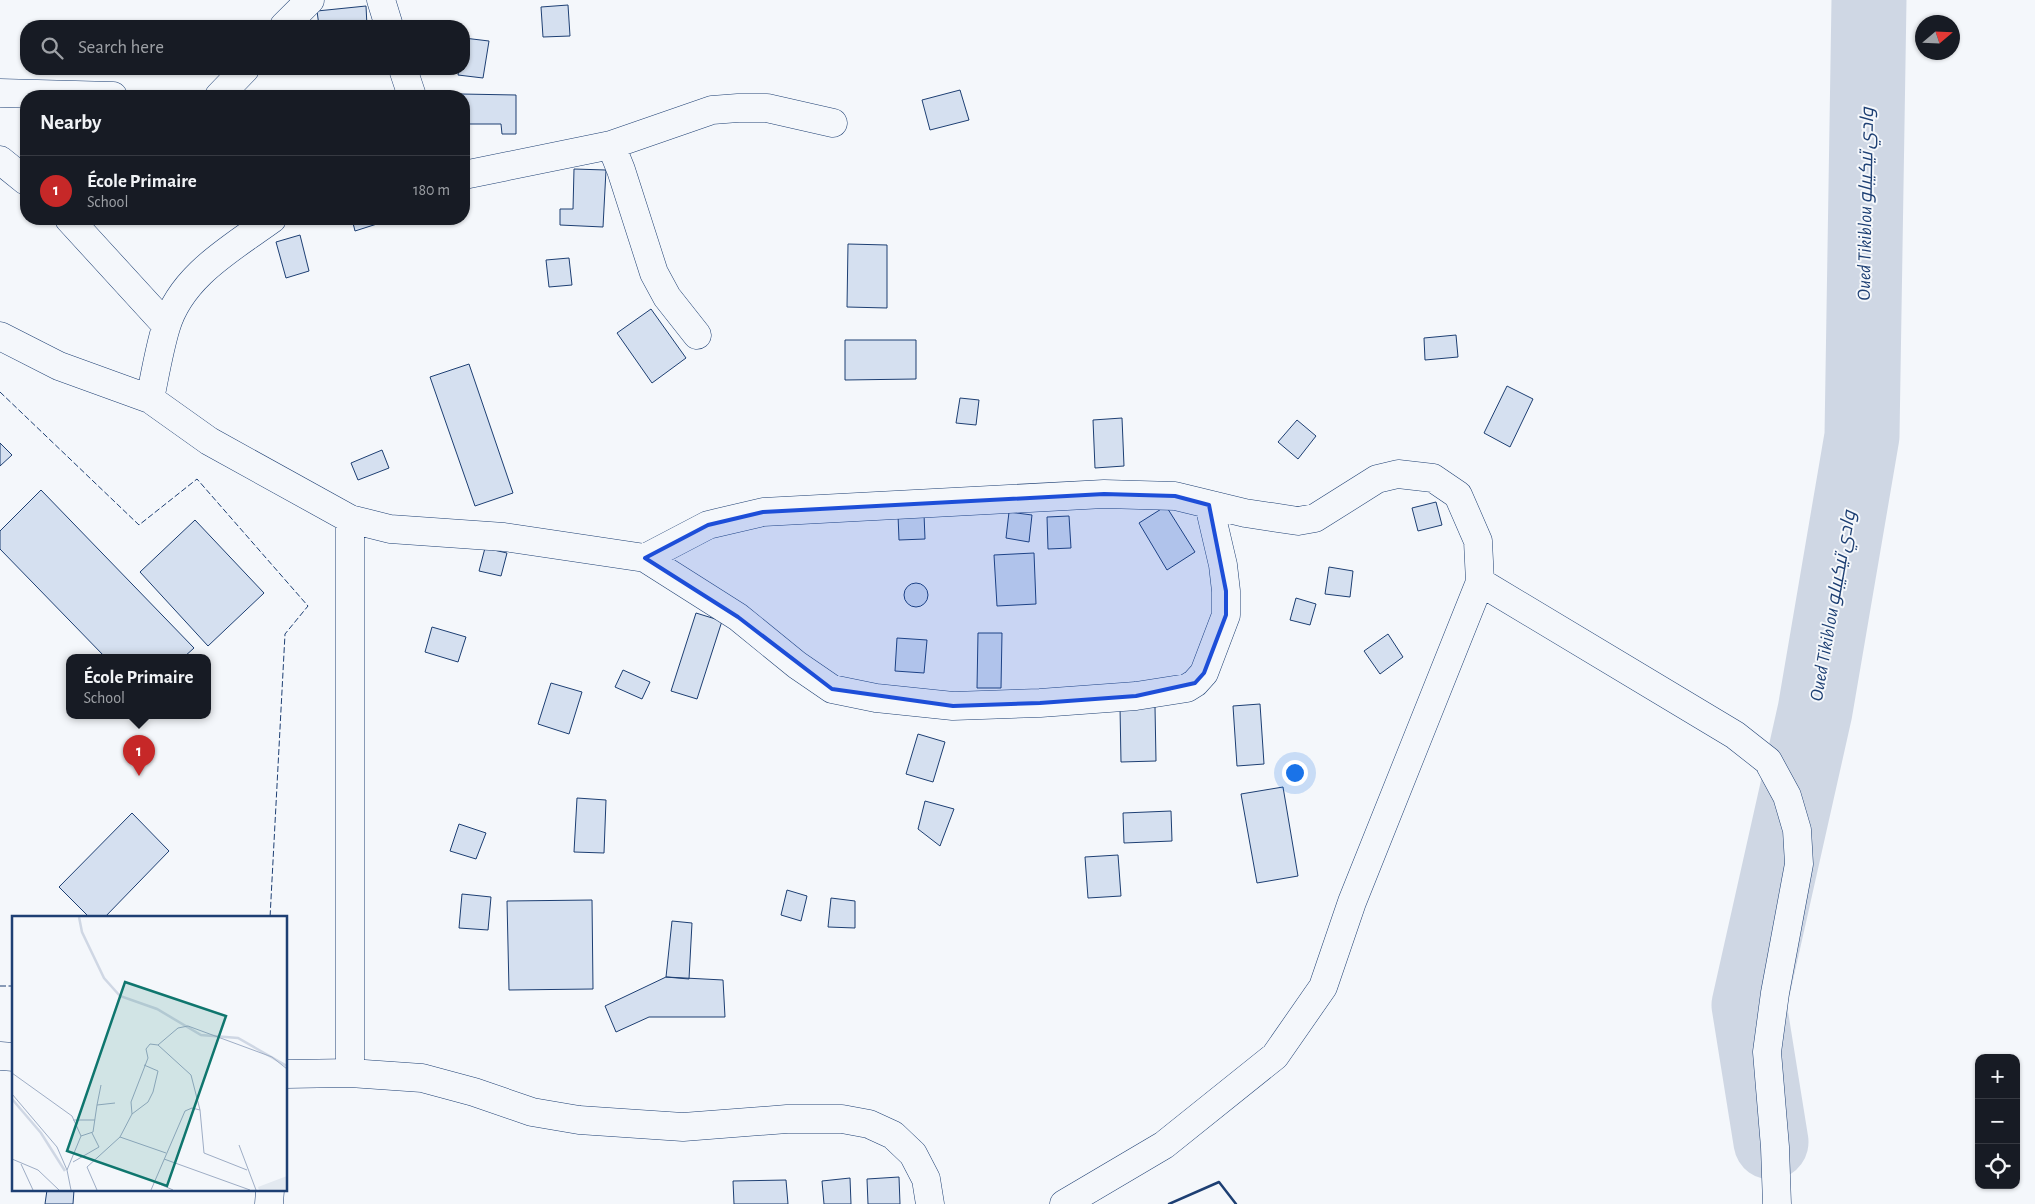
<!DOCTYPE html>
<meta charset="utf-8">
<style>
:root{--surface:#171b24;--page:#20242c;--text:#f1f3f6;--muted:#9ea1a6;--line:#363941;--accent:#c62828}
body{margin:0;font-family:"Alegreya Sans",Cairo,sans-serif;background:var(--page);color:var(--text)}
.controls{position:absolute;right:15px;bottom:15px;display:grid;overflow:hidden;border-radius:10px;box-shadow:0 1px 4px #0004}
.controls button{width:45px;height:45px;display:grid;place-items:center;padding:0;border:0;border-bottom:1px solid var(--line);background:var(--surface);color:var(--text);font:25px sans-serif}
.compass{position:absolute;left:1915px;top:15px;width:45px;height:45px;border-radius:50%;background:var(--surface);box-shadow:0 1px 4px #0004;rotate:71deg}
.you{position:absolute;left:1294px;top:772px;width:18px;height:18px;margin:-12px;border:4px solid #fff;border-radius:50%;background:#1a73e8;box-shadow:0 0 0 8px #1a73e833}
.badge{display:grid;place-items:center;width:32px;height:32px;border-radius:50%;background:var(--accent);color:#fff;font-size:16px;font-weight:700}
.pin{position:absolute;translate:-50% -41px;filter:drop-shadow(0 1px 2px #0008)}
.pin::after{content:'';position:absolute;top:26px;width:18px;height:15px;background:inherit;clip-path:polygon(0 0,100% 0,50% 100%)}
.popup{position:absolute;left:66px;top:654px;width:145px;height:65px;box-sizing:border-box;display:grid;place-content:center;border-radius:10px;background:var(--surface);filter:drop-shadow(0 1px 4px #0005);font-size:16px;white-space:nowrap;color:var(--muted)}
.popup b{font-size:19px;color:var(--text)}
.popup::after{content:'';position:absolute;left:50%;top:100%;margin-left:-10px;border:10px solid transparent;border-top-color:var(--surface)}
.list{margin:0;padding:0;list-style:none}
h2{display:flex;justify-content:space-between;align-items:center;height:65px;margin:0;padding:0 20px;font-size:21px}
h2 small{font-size:16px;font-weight:400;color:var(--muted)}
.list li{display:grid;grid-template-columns:32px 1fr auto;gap:15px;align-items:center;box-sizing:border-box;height:70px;padding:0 20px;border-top:1px solid var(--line)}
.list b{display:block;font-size:19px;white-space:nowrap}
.list p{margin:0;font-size:16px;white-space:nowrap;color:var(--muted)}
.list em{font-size:16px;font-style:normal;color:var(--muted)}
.icon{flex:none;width:28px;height:28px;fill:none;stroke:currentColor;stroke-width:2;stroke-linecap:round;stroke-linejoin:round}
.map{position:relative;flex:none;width:2035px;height:1204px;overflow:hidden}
.search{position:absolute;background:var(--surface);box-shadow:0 1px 4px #0004;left:20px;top:20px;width:450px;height:55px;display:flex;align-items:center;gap:12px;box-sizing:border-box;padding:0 18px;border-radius:20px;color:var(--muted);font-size:19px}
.panel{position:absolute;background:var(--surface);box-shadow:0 1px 4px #0004;left:20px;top:90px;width:450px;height:135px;border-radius:20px}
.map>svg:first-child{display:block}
</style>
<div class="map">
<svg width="2035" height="1204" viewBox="0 0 2035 1204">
<rect width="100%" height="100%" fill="#f4f7fb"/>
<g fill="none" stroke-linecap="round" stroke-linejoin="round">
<!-- river -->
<path stroke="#cfd7e4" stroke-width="75" d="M1771 1142 1749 1005 1815 711 1862 436 1869 0"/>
</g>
<!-- building -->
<path fill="#d5e0f0" stroke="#1d3f73" d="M568 5 570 36 543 37 541 7Z
M366 6 367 26H319L317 11Z
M464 38 489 41 483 78 458 75 459 69H464Z
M960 90 969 120 930 130 922 100Z
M461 94 516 95V134H502L501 124H464V96H461Z
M574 169 606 170 603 227 560 225V209H573Z
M352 219H379L380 223 355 231Z
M300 235 309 271 286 278 276 242Z
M848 244 887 245V308L847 307Z
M569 258 572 285 549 287 546 260Z
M651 309 686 358 652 383 617 333Z
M1456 335 1458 357 1425 360 1424 338Z
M845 340H916V379L845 380Z
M469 364 513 493 475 506 430 377Z
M1507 386 1533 399 1510 447 1484 433Z
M960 398 979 400 976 425 956 423Z
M1122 418 1124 466 1095 468 1093 420Z
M1297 420 1316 436 1298 459 1278 442Z
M0 443 12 455 0 466Z
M382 450 389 468 358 480 351 463Z
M41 490 194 648 184 657H105L0 549V531Z
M1436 502 1442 525 1418 531 1412 508Z
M1166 506 1195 552 1167 570 1139 523Z
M1009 512 1032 515 1029 542 1006 538Z
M924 514 925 539 899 540 898 515Z
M1069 516 1071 548 1048 549 1047 517Z
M195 520 264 593 208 646 140 572Z
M485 548 507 553 501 576 479 571Z
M1034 553 1036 604 997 606 994 555Z
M1329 567 1353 571 1350 597 1325 594Z
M904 595a12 12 0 1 1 24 0a12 12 0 1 1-24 0Z
M1296 598 1316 604 1310 625 1290 620Z
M696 613 722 621 697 699 671 691Z
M432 627 466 637 458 662 425 652Z
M978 633H1002L1001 688H977Z
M1388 634 1403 657 1380 674 1364 651Z
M897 638 927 640 924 673 895 671Z
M623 670 650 682 642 699 615 687Z
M551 683 582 692 569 734 538 724Z
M1260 704 1264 764 1237 766 1233 706Z
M1120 707H1155L1156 761 1121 762Z
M918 734 945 742 933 782 906 774Z
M1283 787 1298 876 1257 883 1241 794Z
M577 798 606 800 604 853 574 852Z
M925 801 954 809 940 846 918 829Z
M1171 811 1172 841 1124 843 1123 813Z
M132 813 169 851 104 918H90L59 887Z
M459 824 486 833 476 859 450 851Z
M1118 855 1121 896 1088 898 1085 857Z
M787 890 807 896 801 921 781 915Z
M462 894 491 897 488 930 459 928Z
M831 898 855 901V928L828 927Z
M592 900 593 989 509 990 507 901Z
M672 921 692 923 689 979 666 977Z
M666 977 723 980 725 1017H649L616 1032 605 1006Z
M899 1177 900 1204H868L867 1179Z
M850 1178 851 1204H824L822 1181Z
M786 1180 788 1204H734L733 1181Z
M47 1190H74L73 1204H45Z"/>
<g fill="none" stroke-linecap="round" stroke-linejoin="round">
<!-- street casing -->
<g stroke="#1d3f73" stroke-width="29">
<path id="street" d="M381 0 389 26
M284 26 310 0
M403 69 412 96
M0 93 113 96
M219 96 245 69
M611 145 712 110 738 108H767L833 123
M0 160 26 181
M464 175 611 145 621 170 654 273 667 297 697 335
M69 219 166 325
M0 336 59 366 150 399 209 441 350 519 390 529 504 537 645 558 738 617 797 665 832 689 876 698 953 706 1040 703 1136 696 1187 688 1195 683 1204 673 1226 615V591L1223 565 1209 505
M150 399C155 375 159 350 166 327 181 276 232 248 272 219
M645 558 708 525 763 512 1104 494 1175 496 1245 513 1298 521 1315 518 1377 479 1398 474 1433 478 1458 495 1478 541 1480 582 1352 902 1323 987 1275 1056 1164 1145 1064 1204
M1480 582 1735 735 1768 761 1787 796 1797 830 1799 864 1775 993 1767 1052 1775 1147 1777 1204
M0 1056 14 1057
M350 1073V519
M286 1074 350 1073 422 1078 474 1092 532 1112 579 1120 683 1127 787 1119H842L869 1124 893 1135 913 1154 926 1179 930 1204
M269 1204 270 1190"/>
</g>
<!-- street -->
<use href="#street" stroke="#f4f7fb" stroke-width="28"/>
<!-- fence -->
<path stroke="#1d3f73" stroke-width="1" stroke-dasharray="6 2.5" stroke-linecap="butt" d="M0 392 139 525 197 479 308 606 285 634 270 918
M0 986H14"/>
<!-- wall -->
<path stroke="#1d3f73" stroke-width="2.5" d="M1169 1204 1219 1182 1236 1204"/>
</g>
<!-- marked area -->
<path fill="#1d4ed8" fill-opacity="0.2" stroke="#1d4ed8" stroke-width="4" stroke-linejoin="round" d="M1104 494 1175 496 1209 505 1226 591V615L1204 673 1195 683 1136 696 1040 703 953 706 832 689 738 617 645 558 708 525 763 512Z"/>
<g text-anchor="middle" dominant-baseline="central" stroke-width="4" stroke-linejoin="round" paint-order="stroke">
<!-- water labels -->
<g font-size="19" font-style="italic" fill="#1d3f73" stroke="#f4f7fb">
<text transform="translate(1866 204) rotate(-89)">Oued Tikiblou وادي تيكيبلو</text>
<text transform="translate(1833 606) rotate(-80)">Oued Tikiblou وادي تيكيبلو</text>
</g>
</g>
<!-- overview -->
<g transform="translate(12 916)">
<rect width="275" height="275" fill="#f4f7fb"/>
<path d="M275 260V274H247L246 271Z" fill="#e3e9f0"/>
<path fill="none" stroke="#cfd7e4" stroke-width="2.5" d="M67 1 70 16 92 62 108 80 145 93 189 119 226 122 275 150M0 183 29 217 53 255"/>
<path fill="none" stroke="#9eadc5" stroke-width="1" d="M146 129 166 112 176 110 260 141 275 153M0 157 60 200 69 220 55 254M0 178 45 231 55 254 59 274M85 189 89 169M120 198 119 186 136 142 134 133 138 128 146 129 179 159 188 194 192 237 235 254M61 204H83M80 217 87 231M69 220 81 216 85 189 103 187M108 221 154 237M227 229 244 274M0 243 26 254 47 274M152 243 238 274M61 246 87 231M9 248 21 274M143 266 161 274M85 274 75 251 108 221 120 198 136 186 141 176 146 155 132 149M139 274 173 195 180 192 188 194"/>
<path fill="#0f766e" fill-opacity="0.15" stroke="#0f766e" stroke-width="2.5" d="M113 66 214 100 155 270 55 235Z"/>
<rect width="275" height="275" fill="none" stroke="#1d3f73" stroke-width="2.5"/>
</g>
</svg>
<div class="controls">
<button>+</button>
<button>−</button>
<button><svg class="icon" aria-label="locate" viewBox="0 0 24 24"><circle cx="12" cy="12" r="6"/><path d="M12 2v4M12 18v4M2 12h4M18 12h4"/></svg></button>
</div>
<svg class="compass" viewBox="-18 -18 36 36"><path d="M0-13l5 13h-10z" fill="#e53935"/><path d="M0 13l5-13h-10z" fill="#9ea1a6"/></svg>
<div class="you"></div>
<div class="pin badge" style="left:139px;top:776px">1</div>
<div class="popup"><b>École Primaire</b>School</div>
<div class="search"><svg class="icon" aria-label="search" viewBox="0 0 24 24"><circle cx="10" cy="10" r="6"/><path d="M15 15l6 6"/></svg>Search here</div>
<section class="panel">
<h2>Nearby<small></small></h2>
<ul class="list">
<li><span class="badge">1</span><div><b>École Primaire</b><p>School</p></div><em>180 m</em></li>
</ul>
</section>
</div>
